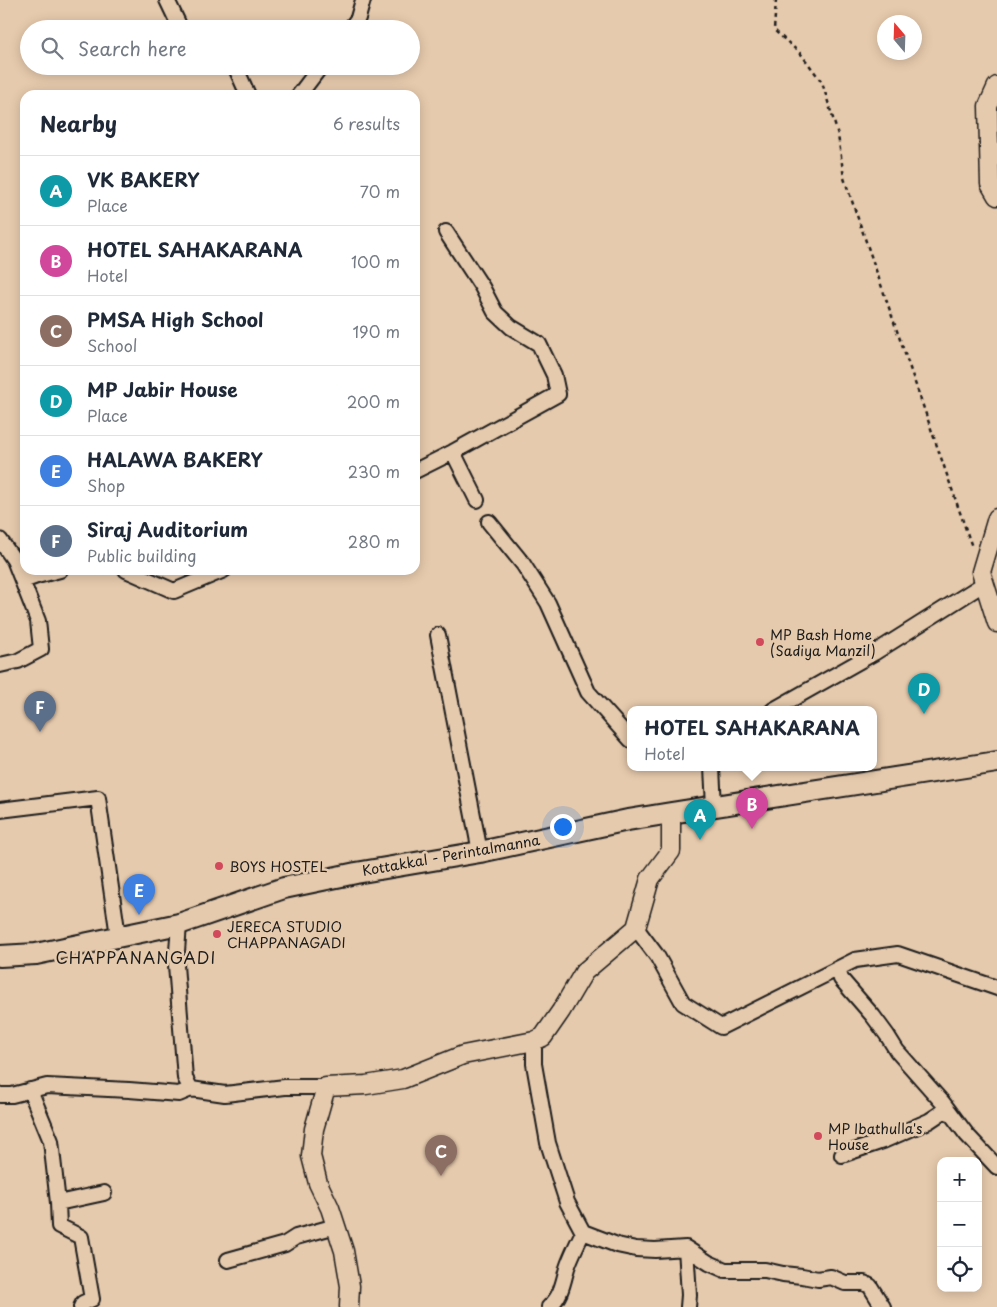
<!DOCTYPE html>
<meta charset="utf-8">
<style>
:root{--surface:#fff;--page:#f6f6f7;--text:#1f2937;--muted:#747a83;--line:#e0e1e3;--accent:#d1495b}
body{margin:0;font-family:"Playpen Sans",sans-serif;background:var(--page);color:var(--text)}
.controls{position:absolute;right:15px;bottom:15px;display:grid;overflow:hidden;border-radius:10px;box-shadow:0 2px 12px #0003}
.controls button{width:45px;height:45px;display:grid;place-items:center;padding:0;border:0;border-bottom:1px solid var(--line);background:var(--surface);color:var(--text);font:25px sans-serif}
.compass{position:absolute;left:877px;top:15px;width:45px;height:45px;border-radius:50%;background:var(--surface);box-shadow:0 2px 12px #0003;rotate:341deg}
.you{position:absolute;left:562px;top:826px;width:18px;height:18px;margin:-12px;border:4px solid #fff;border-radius:50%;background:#1a73e8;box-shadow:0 0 0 8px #1a73e833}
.badge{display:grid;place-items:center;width:32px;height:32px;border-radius:50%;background:var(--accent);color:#fff;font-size:16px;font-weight:700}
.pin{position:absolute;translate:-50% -41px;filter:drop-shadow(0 1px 2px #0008)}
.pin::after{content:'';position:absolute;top:26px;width:18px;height:15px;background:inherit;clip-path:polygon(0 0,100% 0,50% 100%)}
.popup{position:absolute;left:627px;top:706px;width:250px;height:65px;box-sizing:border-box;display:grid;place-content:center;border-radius:10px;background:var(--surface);filter:drop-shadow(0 1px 4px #0005);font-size:16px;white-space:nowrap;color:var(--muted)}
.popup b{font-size:19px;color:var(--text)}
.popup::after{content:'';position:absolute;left:50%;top:100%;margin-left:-10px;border:10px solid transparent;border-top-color:var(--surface)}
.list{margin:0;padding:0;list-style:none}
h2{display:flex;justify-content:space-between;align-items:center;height:65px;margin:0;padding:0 20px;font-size:21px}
h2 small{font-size:16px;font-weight:400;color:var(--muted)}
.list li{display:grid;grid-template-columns:32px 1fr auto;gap:15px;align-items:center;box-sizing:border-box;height:70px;padding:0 20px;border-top:1px solid var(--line)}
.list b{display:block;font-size:19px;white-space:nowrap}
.list p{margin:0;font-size:16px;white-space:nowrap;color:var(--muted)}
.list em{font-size:16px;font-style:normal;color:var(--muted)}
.icon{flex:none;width:28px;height:28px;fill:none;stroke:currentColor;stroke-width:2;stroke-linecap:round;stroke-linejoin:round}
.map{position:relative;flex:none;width:997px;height:1307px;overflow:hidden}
.search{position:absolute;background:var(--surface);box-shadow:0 2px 12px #0003;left:20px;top:20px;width:400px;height:55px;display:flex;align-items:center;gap:12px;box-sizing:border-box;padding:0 18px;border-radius:28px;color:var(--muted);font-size:19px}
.panel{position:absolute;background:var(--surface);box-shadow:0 2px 12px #0003;left:20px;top:90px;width:400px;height:485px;border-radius:15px}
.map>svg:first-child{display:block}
</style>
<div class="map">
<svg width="997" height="1307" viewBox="0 0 997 1307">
<rect width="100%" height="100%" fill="#e6caad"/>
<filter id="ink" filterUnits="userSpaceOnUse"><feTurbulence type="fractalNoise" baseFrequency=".02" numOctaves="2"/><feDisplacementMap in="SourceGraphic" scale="10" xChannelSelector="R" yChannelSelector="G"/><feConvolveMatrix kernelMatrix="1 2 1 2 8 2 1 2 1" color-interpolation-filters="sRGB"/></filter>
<g filter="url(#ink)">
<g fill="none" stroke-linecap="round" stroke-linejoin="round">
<!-- minor casing -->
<g stroke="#1c1c1c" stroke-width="18">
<path id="minor" d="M167 0 178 23V29
M350 29 358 18 363 0
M235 66 248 95
M299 95 321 66
M453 452 477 500
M415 471 453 452 558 394 554 375 539 344 511 327 495 312 482 287 446 232
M489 522 523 564 548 603 588 692 631 740
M0 540 14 560 38 621 41 649 18 661 0 665
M126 570 174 591 224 570
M23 581 37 576 60 570
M438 635 480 852
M773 710 874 653 985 583
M712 768 714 806
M0 810 98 798 118 936
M179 924 176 965 185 1078 191 1089
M636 928 657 956 683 1003 721 1027 855 960 898 954 997 988
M838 969 841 979 873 1016 887 1035 897 1051 943 1103 967 1135 997 1167
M534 1041V1064L548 1143 567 1202 583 1232 617 1245 636 1249 655 1250 686 1248 709 1263 725 1270H765L783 1274 802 1276 818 1279 831 1277 845 1283H864L870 1286 883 1307
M30 1090 51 1141 58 1203 59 1226 81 1237 92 1299 83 1303 81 1307
M0 1095H12L47 1086 129 1090 179 1094 191 1089 225 1094 285 1087H326
M842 1155 883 1141 929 1121 947 1109
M58 1203 104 1193
M686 1248 689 1295 688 1307
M228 1260 285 1244 296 1237 336 1226
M549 1307C561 1297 563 1283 567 1268 571 1256 577 1244 583 1232"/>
</g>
<!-- tertiary casing -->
<g stroke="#1c1c1c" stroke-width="21">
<path id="tertiary" d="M997 86 988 106 990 184 997 196
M997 518 981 572 997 623
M349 1307 350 1286 344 1251 330 1208 318 1183 311 1156 314 1129 326 1087 366 1085 403 1079 463 1055 534 1041 543 1037 561 1011 584 972 636 928 650 879 671 851V813"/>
</g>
<!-- secondary casing -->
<g stroke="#1c1c1c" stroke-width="24">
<path id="secondary" d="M0 956 36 954 179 924 284 888 356 873 480 852 628 820 671 813 997 762"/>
</g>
<!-- path -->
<path stroke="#1c1c1c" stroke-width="2.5" stroke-dasharray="4 4" stroke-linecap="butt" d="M776 0 774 30 801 54 822 82 838 135 844 178 972 547"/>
<!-- minor -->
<use href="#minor" stroke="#e6caad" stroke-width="14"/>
<!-- tertiary -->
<use href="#tertiary" stroke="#e6caad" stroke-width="18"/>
<!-- secondary -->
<use href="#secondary" stroke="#e6caad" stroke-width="20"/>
</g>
</g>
<!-- markers -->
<g fill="#d1495b" stroke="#e6caad" stroke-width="2">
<circle cx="760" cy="642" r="5"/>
<circle cx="219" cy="866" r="5"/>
<circle cx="217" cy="934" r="5"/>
<circle cx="818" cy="1136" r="5"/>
</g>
<g text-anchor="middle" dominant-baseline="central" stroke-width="5" stroke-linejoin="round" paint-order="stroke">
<!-- poi labels -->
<g font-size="14" fill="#1c1c1c" stroke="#e6caad" text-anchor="start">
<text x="770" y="634">MP Bash Home<tspan x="770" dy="16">(Sadiya Manzil)</tspan></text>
<text x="229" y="866">BOYS HOSTEL</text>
<text x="227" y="926">JERECA STUDIO<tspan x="227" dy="16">CHAPPANAGADI</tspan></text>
<text x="828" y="1128">MP Ibathulla's<tspan x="828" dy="16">House</tspan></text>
</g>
<!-- street labels -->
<g font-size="14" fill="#1c1c1c" stroke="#e6caad">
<text transform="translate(451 855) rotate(-10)">Kottakkal - Perintalmanna</text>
</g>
<!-- quarter labels -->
<g font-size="16" letter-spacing="1" fill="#1c1c1c" stroke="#e6caad">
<text x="136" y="957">CHAPPANANGADI</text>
</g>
</g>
</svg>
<div class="controls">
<button>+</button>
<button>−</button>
<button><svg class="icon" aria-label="locate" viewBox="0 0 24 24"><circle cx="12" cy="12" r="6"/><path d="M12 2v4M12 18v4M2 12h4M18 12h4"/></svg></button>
</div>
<svg class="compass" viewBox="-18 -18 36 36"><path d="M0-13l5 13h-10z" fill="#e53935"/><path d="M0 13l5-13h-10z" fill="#747a83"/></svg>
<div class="you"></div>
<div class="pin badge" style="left:700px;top:840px;background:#0f9aa8">A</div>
<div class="pin badge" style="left:752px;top:829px;background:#d1479c">B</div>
<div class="popup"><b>HOTEL SAHAKARANA</b>Hotel</div>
<div class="pin badge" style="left:441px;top:1176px;background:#8d6e63">C</div>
<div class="pin badge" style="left:924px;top:714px;background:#0f9aa8">D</div>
<div class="pin badge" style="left:139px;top:915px;background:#3f7fe0">E</div>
<div class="pin badge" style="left:40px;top:732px;background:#5c6f8a">F</div>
<div class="search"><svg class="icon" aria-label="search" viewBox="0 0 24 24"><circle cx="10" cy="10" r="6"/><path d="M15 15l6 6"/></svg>Search here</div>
<section class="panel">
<h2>Nearby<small>6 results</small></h2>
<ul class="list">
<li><span class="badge" style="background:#0f9aa8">A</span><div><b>VK BAKERY</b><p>Place</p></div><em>70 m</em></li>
<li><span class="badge" style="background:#d1479c">B</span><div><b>HOTEL SAHAKARANA</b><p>Hotel</p></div><em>100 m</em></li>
<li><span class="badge" style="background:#8d6e63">C</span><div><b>PMSA High School</b><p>School</p></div><em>190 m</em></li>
<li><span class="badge" style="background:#0f9aa8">D</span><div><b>MP Jabir House</b><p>Place</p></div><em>200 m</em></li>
<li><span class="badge" style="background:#3f7fe0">E</span><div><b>HALAWA BAKERY</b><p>Shop</p></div><em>230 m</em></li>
<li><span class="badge" style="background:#5c6f8a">F</span><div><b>Siraj Auditorium</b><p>Public building</p></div><em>280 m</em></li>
</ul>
</section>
</div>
